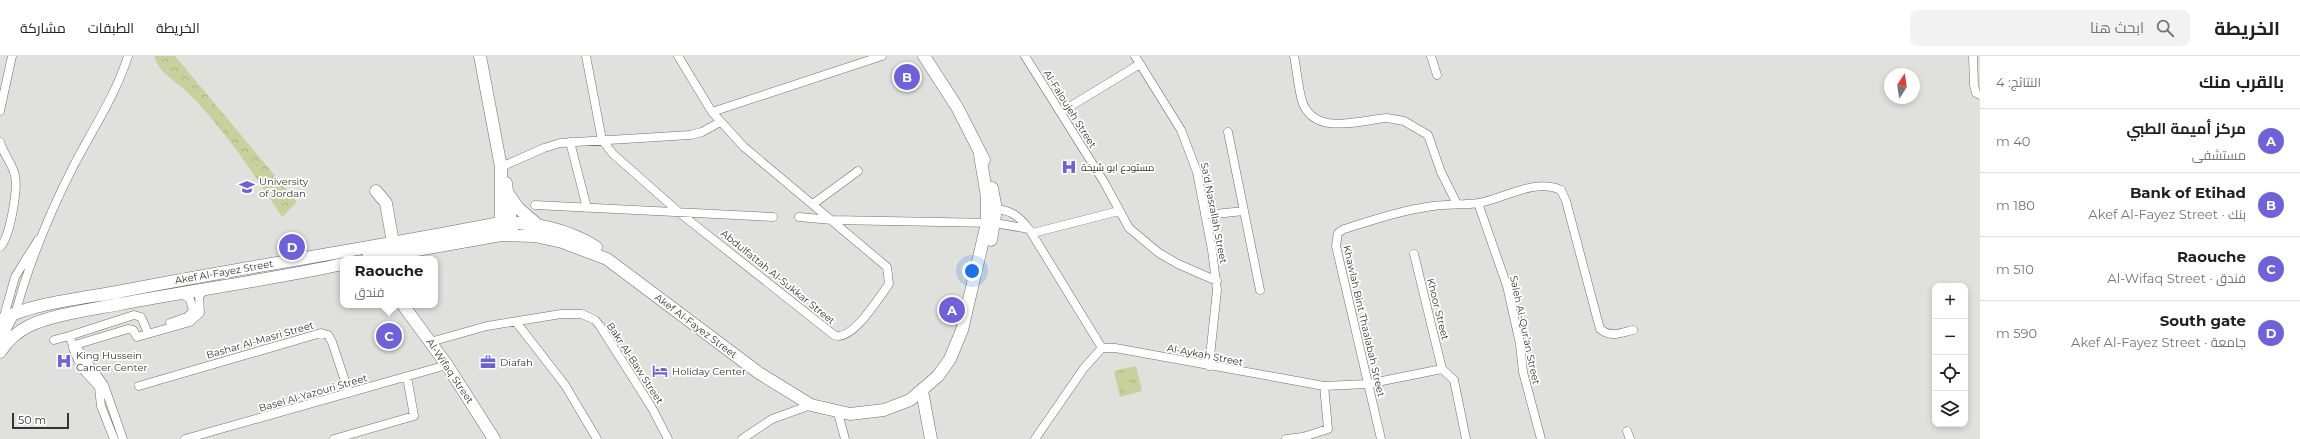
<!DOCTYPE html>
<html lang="ar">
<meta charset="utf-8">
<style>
:root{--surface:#fff;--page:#f2f2f2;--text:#202124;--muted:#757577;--line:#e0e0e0;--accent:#6f61dc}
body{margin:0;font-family:Montserrat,Cairo,sans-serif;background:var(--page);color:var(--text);direction:rtl}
.controls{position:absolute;right:12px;bottom:12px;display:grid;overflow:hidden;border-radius:8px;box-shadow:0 2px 6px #0003}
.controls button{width:36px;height:36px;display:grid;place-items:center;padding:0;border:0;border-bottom:1px solid var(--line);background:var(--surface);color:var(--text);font:20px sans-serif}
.compass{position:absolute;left:1884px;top:12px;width:36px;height:36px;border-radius:50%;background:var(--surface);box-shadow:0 2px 6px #0003;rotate:12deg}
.scale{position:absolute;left:12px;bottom:10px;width:57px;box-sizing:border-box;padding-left:4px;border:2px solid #343432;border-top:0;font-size:11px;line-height:14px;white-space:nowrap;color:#343432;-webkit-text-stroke:3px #fff;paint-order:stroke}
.you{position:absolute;left:972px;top:215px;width:14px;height:14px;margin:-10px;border:3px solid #fff;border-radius:50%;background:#1a73e8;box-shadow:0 0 0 6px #1a73e833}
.badge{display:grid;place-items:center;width:26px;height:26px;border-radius:50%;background:var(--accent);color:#fff;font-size:13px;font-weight:700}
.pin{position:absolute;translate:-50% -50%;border:2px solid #fff;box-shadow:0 1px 4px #0006}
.popup{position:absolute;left:340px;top:200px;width:98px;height:52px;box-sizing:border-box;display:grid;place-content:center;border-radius:8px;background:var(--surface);filter:drop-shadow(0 1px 3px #0005);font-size:13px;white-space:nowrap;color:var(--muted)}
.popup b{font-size:15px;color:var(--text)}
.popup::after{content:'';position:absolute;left:50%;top:100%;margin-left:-8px;border:8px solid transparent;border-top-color:var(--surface)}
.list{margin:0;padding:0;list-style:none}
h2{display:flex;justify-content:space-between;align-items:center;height:52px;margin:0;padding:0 16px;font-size:17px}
h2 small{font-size:13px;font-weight:400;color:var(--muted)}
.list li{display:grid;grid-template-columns:26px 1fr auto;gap:12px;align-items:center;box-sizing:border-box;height:64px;padding:0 16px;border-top:1px solid var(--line)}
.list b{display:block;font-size:15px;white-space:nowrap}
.list p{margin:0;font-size:13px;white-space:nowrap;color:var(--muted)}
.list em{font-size:13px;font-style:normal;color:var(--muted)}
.icon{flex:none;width:22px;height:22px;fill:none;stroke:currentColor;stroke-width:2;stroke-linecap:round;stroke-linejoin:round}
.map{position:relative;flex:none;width:1980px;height:383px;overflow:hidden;direction:ltr}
header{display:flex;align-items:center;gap:24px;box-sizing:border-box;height:56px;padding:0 20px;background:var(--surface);border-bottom:1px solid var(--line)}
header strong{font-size:19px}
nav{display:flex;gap:22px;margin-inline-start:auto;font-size:14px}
.search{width:280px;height:36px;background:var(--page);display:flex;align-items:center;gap:10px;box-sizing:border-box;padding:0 14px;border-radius:8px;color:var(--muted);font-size:15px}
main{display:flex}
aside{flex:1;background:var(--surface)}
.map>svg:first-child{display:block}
</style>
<header>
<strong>الخريطة</strong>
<div class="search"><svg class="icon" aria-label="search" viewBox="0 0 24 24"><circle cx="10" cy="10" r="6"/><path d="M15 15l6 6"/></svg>ابحث هنا</div>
<nav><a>الخريطة</a><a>الطبقات</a><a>مشاركة</a></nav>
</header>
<main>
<aside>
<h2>بالقرب منك<small>النتائج: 4</small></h2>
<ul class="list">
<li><span class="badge">A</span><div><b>مركز أميمة الطبي</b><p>مستشفى</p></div><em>40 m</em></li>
<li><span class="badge">B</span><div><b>Bank of Etihad</b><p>بنك · Akef Al-Fayez Street</p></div><em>180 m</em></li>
<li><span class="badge">C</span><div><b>Raouche</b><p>فندق · Al-Wifaq Street</p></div><em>510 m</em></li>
<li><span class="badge">D</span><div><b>South gate</b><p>جامعة · Akef Al-Fayez Street</p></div><em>590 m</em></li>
</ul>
</aside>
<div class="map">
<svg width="1980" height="383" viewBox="0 0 1980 383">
<defs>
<pattern id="grass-tufts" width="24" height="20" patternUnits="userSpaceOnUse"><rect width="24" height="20" fill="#c8d19c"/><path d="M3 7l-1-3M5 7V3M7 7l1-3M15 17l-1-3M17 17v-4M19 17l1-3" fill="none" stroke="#acb487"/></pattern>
<pattern id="forest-crowns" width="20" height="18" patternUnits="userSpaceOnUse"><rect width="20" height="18" fill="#c8d19c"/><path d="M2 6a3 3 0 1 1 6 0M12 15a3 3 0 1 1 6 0" fill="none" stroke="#acb487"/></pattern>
</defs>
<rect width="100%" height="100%" fill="#e0e1dd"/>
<!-- grass -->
<path fill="url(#grass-tufts)" d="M1136 310 1142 335 1120 341 1114 315Z"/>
<!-- forest -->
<path fill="url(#forest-crowns)" d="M154 0H175L297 146 282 161C254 118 223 71 186 35 174 24 159 17 154 0Z"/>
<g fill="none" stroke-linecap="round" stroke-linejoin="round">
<!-- street casing -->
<g stroke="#6f706c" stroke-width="9">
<path id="street" d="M586 0 602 84 613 98 681 158 834 279C852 287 879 241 889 228L887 211 744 91 712 56 678 0
M1025 0 1104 126 1129 172 1159 197 1178 208 1217 225
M1135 0 1181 74 1197 116 1212 194 1217 234 1209 310
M1294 0C1297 15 1298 31 1302 45 1314 81 1360 64 1387 62L1404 65 1428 79 1441 116 1457 148
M1431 0 1437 19
M1973 0 1974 29 1976 37 1980 39
M0 55 12 0
M712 56 882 0
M1061 56 1140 8
M1228 76 1260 234
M0 86C3 98 13 108 15 120 18 133 10 182 0 191
M570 86 587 152
M501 111 544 92 560 87 690 79 702 76 720 66
M1478 147 1507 230 1520 288 1523 316 1541 383
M813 148 858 115
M535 149 773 161
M991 153C1010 153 1018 159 1029 173L1102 292
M1205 159 1244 155
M799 161 832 164 995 167 1029 173
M1033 177 1119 155
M1414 198 1442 313
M15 258C29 207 50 156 74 109 93 73 116 38 128 0
M3 264 15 221 38 184
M516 266 565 329 597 383
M170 267 187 261 193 255 190 243 180 237
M148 277 141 261 134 259 69 280 72 287 75 289 128 273 133 274 137 281 190 266 200 257 199 240 206 233
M54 284 69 280
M430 286 487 270 561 258H582L595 264 600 270 652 352 668 383
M75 289 104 329 123 383
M73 292 78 304 85 316 99 331 101 350 114 383
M1102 292H1115L1324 330 1367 328 1442 313
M1442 313 1454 324 1466 383
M139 330 321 277 328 279 332 286 349 337
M838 357 845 383
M1627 375 1630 383
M185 383 447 309
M334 383 414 360 407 321
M742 383 772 363 811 349
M1035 383 1084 312 1102 292
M1286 383 1303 381 1328 373 1324 330
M1381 383 1336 190 1338 177 1344 173C1373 164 1403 154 1433 150 1448 148 1464 149 1479 147 1505 142 1535 122 1561 134L1566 145 1600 273C1611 282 1621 277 1633 274"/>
</g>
<!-- secondary casing -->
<g stroke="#6f706c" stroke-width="13">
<path id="secondary" d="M480 0 501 111V174
M924 0 957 51 984 104
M506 127 512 174
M376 135 386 147 393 187
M509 139 518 152 539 170
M991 184 996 153 992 132
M367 203 501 179 535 180 562 186 607 203 759 317 811 349 850 358 884 354 910 344 938 320 950 303 962 274 987 167V141L980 99
M403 249 447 309 494 383
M0 265C25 248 85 242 117 236 244 211 373 192 500 167 532 165 569 174 596 191
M0 282 12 259
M0 296C7 285 17 276 29 270 50 259 95 253 120 248 194 234 269 224 343 208
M922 335 931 383"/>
</g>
<!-- street -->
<use href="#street" stroke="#fff" stroke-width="8"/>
<!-- secondary -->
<use href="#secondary" stroke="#fff" stroke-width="12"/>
</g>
<!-- icons -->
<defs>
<g id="hospital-bare" transform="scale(1.2)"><path d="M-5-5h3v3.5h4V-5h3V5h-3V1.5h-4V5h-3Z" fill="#6f61dc" stroke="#fff" stroke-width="2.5" paint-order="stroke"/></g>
<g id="university-bare" transform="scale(1.2)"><path d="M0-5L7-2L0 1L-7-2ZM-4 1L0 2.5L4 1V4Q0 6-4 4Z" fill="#6f61dc" stroke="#fff" stroke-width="2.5" paint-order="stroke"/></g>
<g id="office-bare" transform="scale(1.2)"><path d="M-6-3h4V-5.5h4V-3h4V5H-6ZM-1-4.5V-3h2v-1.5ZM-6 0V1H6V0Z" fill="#6f61dc" stroke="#fff" stroke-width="2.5" paint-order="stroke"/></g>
<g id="hotel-bare" transform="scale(1.2)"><path d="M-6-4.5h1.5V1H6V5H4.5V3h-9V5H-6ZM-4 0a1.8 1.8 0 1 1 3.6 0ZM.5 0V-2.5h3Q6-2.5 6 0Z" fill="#6f61dc" stroke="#fff" stroke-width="2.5" paint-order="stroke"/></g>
</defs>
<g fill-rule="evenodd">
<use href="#hospital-bare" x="1069" y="111"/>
<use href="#university-bare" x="247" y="131"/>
<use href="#hospital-bare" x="64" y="305"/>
<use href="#office-bare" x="488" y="306"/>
<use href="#hotel-bare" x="660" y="315"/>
</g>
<g text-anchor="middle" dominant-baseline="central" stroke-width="3.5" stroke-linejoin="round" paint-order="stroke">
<!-- street labels -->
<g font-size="10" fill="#343432" stroke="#fff">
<text transform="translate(1070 53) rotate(58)">Al-Faloujeh Street</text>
<text transform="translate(1214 157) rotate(79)">Sa'd Nasrallah Street</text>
<text transform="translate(224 216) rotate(-10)">Akef Al-Fayez Street</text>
<text transform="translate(778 221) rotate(39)">Abdulfattah Al-Sukkar Street</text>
<text transform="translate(1438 253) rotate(76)">Khoor Street</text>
<text transform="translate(1364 265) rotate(77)">Khawlah Bint Thaalabah Street</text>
<text transform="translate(696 270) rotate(37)">Akef Al-Fayez Street</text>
<text transform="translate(1525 274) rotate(78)">Saleh Al-Qur’an Street</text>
<text transform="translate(260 284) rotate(-16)">Bashar Al-Masri Street</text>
<text transform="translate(1205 299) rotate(11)">Al-Aykah Street</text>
<text transform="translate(635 307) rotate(57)">Bakr Al-Baw Street</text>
<text transform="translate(450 315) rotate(56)">Al-Wifaq Street</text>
<text transform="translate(313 337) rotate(-16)">Basel Al-Yazouri Street</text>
</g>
<!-- poi labels -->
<g font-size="10" fill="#343432" stroke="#fff" text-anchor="start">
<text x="1081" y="111">مستودع ابو شيخة</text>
<text x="259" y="125">University<tspan x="259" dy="12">of Jordan</tspan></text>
<text x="76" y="299">King Hussein<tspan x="76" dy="12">Cancer Center</tspan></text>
<text x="500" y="306">Diafah</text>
<text x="672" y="315">Holiday Center</text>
</g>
</g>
</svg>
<div class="controls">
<button>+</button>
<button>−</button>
<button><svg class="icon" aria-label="locate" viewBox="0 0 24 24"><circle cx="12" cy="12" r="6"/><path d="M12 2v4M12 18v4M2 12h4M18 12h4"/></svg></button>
<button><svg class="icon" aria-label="layers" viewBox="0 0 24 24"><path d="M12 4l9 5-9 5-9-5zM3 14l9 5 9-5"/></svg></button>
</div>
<svg class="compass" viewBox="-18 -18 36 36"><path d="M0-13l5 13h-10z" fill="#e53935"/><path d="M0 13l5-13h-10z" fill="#757577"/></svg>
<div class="scale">50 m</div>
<div class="you"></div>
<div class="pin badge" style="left:952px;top:254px">A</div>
<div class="pin badge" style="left:907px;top:21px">B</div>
<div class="pin badge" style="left:389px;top:280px">C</div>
<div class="popup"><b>Raouche</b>فندق</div>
<div class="pin badge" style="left:292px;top:191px">D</div>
</div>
</main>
